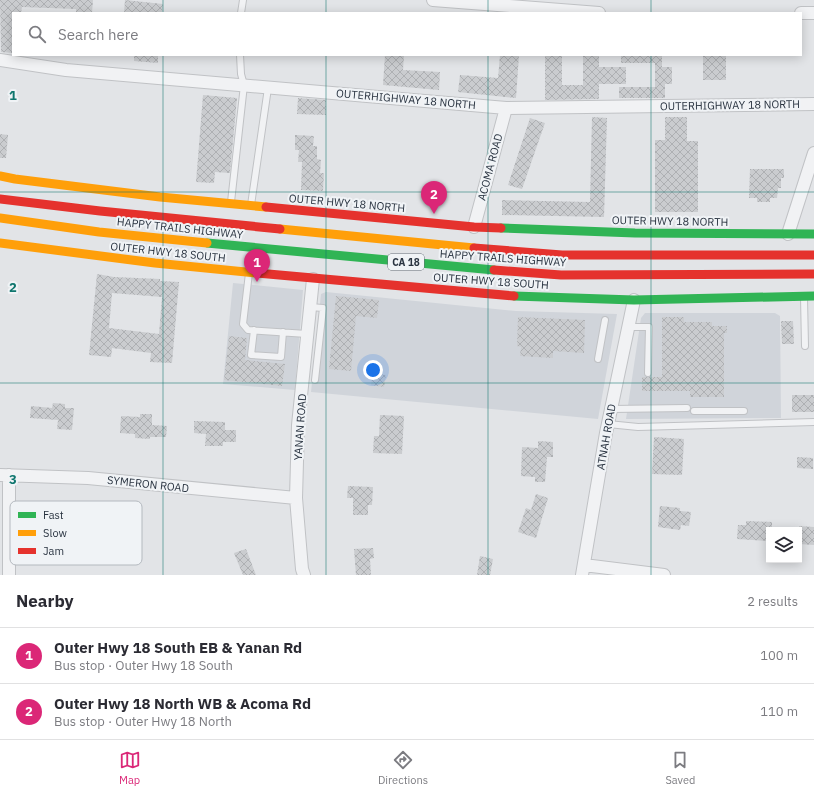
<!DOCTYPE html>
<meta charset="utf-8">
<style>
:root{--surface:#fff;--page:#f2f2f3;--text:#2b2b33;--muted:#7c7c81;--line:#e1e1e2;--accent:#db2777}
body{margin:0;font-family:"IBM Plex Sans",sans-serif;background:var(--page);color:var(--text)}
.controls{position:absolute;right:12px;bottom:12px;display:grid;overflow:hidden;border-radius:0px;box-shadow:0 2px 10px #0003}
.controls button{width:36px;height:36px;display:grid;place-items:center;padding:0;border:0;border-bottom:1px solid var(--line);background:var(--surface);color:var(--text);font:20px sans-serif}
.you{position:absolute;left:373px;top:370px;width:14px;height:14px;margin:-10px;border:3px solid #fff;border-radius:50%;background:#1a73e8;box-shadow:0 0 0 6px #1a73e833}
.badge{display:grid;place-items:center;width:26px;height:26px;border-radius:50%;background:var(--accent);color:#fff;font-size:13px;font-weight:700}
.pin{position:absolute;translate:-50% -33px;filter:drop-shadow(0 1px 2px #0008)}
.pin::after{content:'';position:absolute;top:21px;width:14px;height:12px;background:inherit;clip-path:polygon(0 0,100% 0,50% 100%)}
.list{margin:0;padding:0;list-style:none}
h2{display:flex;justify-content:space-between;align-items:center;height:52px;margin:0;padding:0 16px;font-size:17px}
h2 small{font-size:13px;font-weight:400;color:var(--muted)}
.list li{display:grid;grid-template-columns:26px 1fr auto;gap:12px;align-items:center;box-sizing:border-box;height:56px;padding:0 16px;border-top:1px solid var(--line)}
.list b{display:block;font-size:15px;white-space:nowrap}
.list p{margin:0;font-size:13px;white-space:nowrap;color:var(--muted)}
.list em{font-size:13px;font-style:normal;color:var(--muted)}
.icon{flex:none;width:22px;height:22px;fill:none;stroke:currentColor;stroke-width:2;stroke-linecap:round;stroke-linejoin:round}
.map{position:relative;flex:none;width:814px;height:575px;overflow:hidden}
.search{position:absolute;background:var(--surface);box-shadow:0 2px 10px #0003;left:12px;right:12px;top:12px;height:44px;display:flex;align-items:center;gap:10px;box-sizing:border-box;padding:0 14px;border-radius:0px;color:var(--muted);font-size:15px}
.sheet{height:164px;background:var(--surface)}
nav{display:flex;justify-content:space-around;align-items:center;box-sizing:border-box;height:56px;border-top:1px solid var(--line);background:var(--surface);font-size:11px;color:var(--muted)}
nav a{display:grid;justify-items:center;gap:2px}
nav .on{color:var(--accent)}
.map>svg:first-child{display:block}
</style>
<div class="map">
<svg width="814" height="575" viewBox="0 0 814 575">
<defs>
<pattern id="building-cross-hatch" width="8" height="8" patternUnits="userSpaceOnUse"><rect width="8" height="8" fill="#cacccf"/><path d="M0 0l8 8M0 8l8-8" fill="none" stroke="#aeb0b3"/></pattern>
</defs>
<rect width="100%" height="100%" fill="#e2e4e7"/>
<!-- built -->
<path fill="#d0d4da" d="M233 283 303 290 295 390 223 384Z
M326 292 516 311 617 314 598 419 311 392 321 294Z
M645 313H775L780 316 781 418 626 419 641 318Z"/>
<!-- building -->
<path fill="url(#building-cross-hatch)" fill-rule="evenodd" d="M0 0H93L92 13H76V9L22 7 21 13 13 12V53L1 52Z
M125 0 163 4 162 13H124Z
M134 55H158V63L134 61Z
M385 55H404L403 70 440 72 439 90 383 85Z
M500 55H519L516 98 458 92 460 75 498 78Z
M545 55H562V85H583V55H599V67H626V84H599V99L545 100Z
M621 55H662V67H672V84H665V98H619V87H655V63H621Z
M703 55H726V80H703Z
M203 95 237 98 230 173 215 172 214 183 196 182Z
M298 98 326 100V115L297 114Z
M592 117 607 118 604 217 502 215V200L590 202Z
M665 117H687V141H698V212H655V140H665Z
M530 118 545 123 522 189 508 185Z
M0 134 8 135 6 158H0Z
M295 135 314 136 313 146H317V159L321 160 320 173H324L323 191 301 190 302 162H298L299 150H295Z
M750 169H784V178H781V188H778L777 198H770V202H757V198H749Z
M97 274 114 277 160 279V281L179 282 172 363 150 362 151 353 112 348 111 357 89 355ZM112 293 162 297 159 334 109 328Z
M336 296 379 300 377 318 356 316 351 371 329 369Z
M518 317 585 320 584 353 553 351V358L520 356 521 347 517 346Z
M662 317H684V322H712V326H727V333H724V397H690V391H642V377H662Z
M781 321H793L794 344H782Z
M229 336 247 338 245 360 285 364 282 386 224 380Z
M373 373 386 375 384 387 371 385Z
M792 395H814V412H792Z
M53 403 65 404V408H74L72 430 57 429 58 420 30 418 31 406 52 408Z
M140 414H152V425L167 426 166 437H150V439L135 438V434L120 433 121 416 140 417Z
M380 415 404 416 402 454 373 453 374 436H379Z
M194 421 225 422V430H236V442H223V446H205L206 434 194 433Z
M654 437 684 439 682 475 652 474Z
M538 441 553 442V457H547L545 482H535V477L521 476 522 447 538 448Z
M797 457 813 458V469L797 468Z
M348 486 373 487 372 505H368V515H353V498H347Z
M536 494 548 498 536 538 518 532 526 508 531 510Z
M660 506 680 508V511L691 512 689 526 681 525 680 530 658 527Z
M746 521 772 522V530H769V541L737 539 738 525H746Z
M799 526 814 527V545L799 544Z
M373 548 374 558 370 559 371 575H356L354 549Z
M246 549 256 575H243L234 553Z
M480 556 493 559 490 575H477Z"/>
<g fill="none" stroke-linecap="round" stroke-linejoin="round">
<!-- lane casing -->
<g stroke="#c0c2c5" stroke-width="8">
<path id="lane" d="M241 13 243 0
M231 202 244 85 241 74 240 55
M251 205 268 88
M249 273 243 324 248 330 307 334
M804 297 805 346
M310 307 323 308 315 380
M628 327H649L648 373
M254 330 251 355 281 357 283 332
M598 359 605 320
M611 409 687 408
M694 411H744
M608 424 638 427 814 422"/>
</g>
<!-- street casing -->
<g stroke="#c0c2c5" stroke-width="14">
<path id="street" d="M433 0 599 13
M801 13H814
M0 60 66 70 506 108 814 104
M474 227 506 108
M788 234 814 153
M0 475 88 478 296 498
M9 475V575
M584 565 664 575
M304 575 302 569 296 498 298 425 313 279
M582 575 606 433 634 300"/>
</g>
<!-- lane -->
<use href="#lane" stroke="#f1f2f4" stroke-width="6"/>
<!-- street -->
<use href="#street" stroke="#f1f2f4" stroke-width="12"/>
<!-- fast -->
<path stroke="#30b455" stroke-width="9" d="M501 228 635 233 814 234
M207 243 494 270
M514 296 634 300 814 296"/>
<!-- slow -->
<path stroke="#ff9f0a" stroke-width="9" d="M0 176 15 179 160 197 266 207
M0 218 99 232 207 243
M280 229 474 248
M0 243 155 263 257 273"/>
<!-- jam -->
<path stroke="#e5322d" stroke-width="9" d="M0 199 100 211 280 229
M266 207 474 227 501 228
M474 248 562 255H814
M494 270 561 275 814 274
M257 273 514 296"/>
</g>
<!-- grid -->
<path fill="none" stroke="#0f766e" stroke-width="1" stroke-opacity="0.55" d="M163 0V13M326 0V13M488 0V13M651 0V13M163 55V575M326 55V575M488 55V575M651 55V575M0 192H814M0 383H814"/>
<g text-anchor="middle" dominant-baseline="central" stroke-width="4" stroke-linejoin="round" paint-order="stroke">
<!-- shield labels -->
<rect fill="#f0f3f6" stroke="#656d77" stroke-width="1" x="388" y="254" width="36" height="16" rx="3"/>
<g font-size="10" font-weight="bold" fill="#293340">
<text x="406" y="262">CA 18</text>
</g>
<!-- street labels -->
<g font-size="11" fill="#293340" stroke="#f0f3f6">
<text transform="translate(406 99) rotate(5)">OUTERHIGHWAY 18 NORTH</text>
<text transform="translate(730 105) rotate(-1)">OUTERHIGHWAY 18 NORTH</text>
<text transform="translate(490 167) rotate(-75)">ACOMA ROAD</text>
<text transform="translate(347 203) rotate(5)">OUTER HWY 18 NORTH</text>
<text transform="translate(670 221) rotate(1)">OUTER HWY 18 NORTH</text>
<text transform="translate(180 228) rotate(6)">HAPPY TRAILS HIGHWAY</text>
<text transform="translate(168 252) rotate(6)">OUTER HWY 18 SOUTH</text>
<text transform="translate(503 258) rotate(4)">HAPPY TRAILS HIGHWAY</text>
<text transform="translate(491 281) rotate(4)">OUTER HWY 18 SOUTH</text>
<text transform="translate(300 427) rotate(-86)">YANAN ROAD</text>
<text transform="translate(606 437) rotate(-80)">ATNAH ROAD</text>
<text transform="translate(148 484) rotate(6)">SYMERON ROAD</text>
</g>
</g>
<!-- legend -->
<rect x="10" y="501" width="132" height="64" rx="6" fill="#f0f3f6" stroke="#b4b9bf" stroke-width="1"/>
<rect x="18" y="512" width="18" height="6" fill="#30b455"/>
<rect x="18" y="530" width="18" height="6" fill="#ff9f0a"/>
<rect x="18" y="548" width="18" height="6" fill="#e5322d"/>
<g font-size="11" fill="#293340">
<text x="43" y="519">Fast</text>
<text x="43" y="537">Slow</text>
<text x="43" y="555">Jam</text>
</g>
<g font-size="13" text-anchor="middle" font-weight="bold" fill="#0f766e" stroke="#f0f3f6" stroke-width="4" stroke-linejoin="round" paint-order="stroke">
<text x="13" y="100">1</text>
<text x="13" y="292">2</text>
<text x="13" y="484">3</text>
</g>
</svg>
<div class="controls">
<button><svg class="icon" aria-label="layers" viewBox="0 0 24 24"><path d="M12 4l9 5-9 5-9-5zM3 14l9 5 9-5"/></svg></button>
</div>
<div class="you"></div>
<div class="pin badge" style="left:257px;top:282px">1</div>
<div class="pin badge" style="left:434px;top:214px">2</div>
<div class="search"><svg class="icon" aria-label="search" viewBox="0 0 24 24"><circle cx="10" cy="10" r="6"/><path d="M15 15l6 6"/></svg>Search here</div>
</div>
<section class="sheet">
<h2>Nearby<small>2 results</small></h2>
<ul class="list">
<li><span class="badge">1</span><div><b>Outer Hwy 18 South EB &amp; Yanan Rd</b><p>Bus stop · Outer Hwy 18 South</p></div><em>100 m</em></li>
<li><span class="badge">2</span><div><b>Outer Hwy 18 North WB &amp; Acoma Rd</b><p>Bus stop · Outer Hwy 18 North</p></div><em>110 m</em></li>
</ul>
</section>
<nav>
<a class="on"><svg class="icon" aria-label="map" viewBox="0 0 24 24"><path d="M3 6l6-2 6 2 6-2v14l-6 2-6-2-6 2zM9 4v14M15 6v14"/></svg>Map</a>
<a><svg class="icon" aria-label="directions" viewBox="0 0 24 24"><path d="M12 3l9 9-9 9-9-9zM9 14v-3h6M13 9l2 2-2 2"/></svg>Directions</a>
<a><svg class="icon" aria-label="saved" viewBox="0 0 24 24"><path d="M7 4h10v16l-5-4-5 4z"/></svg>Saved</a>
</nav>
